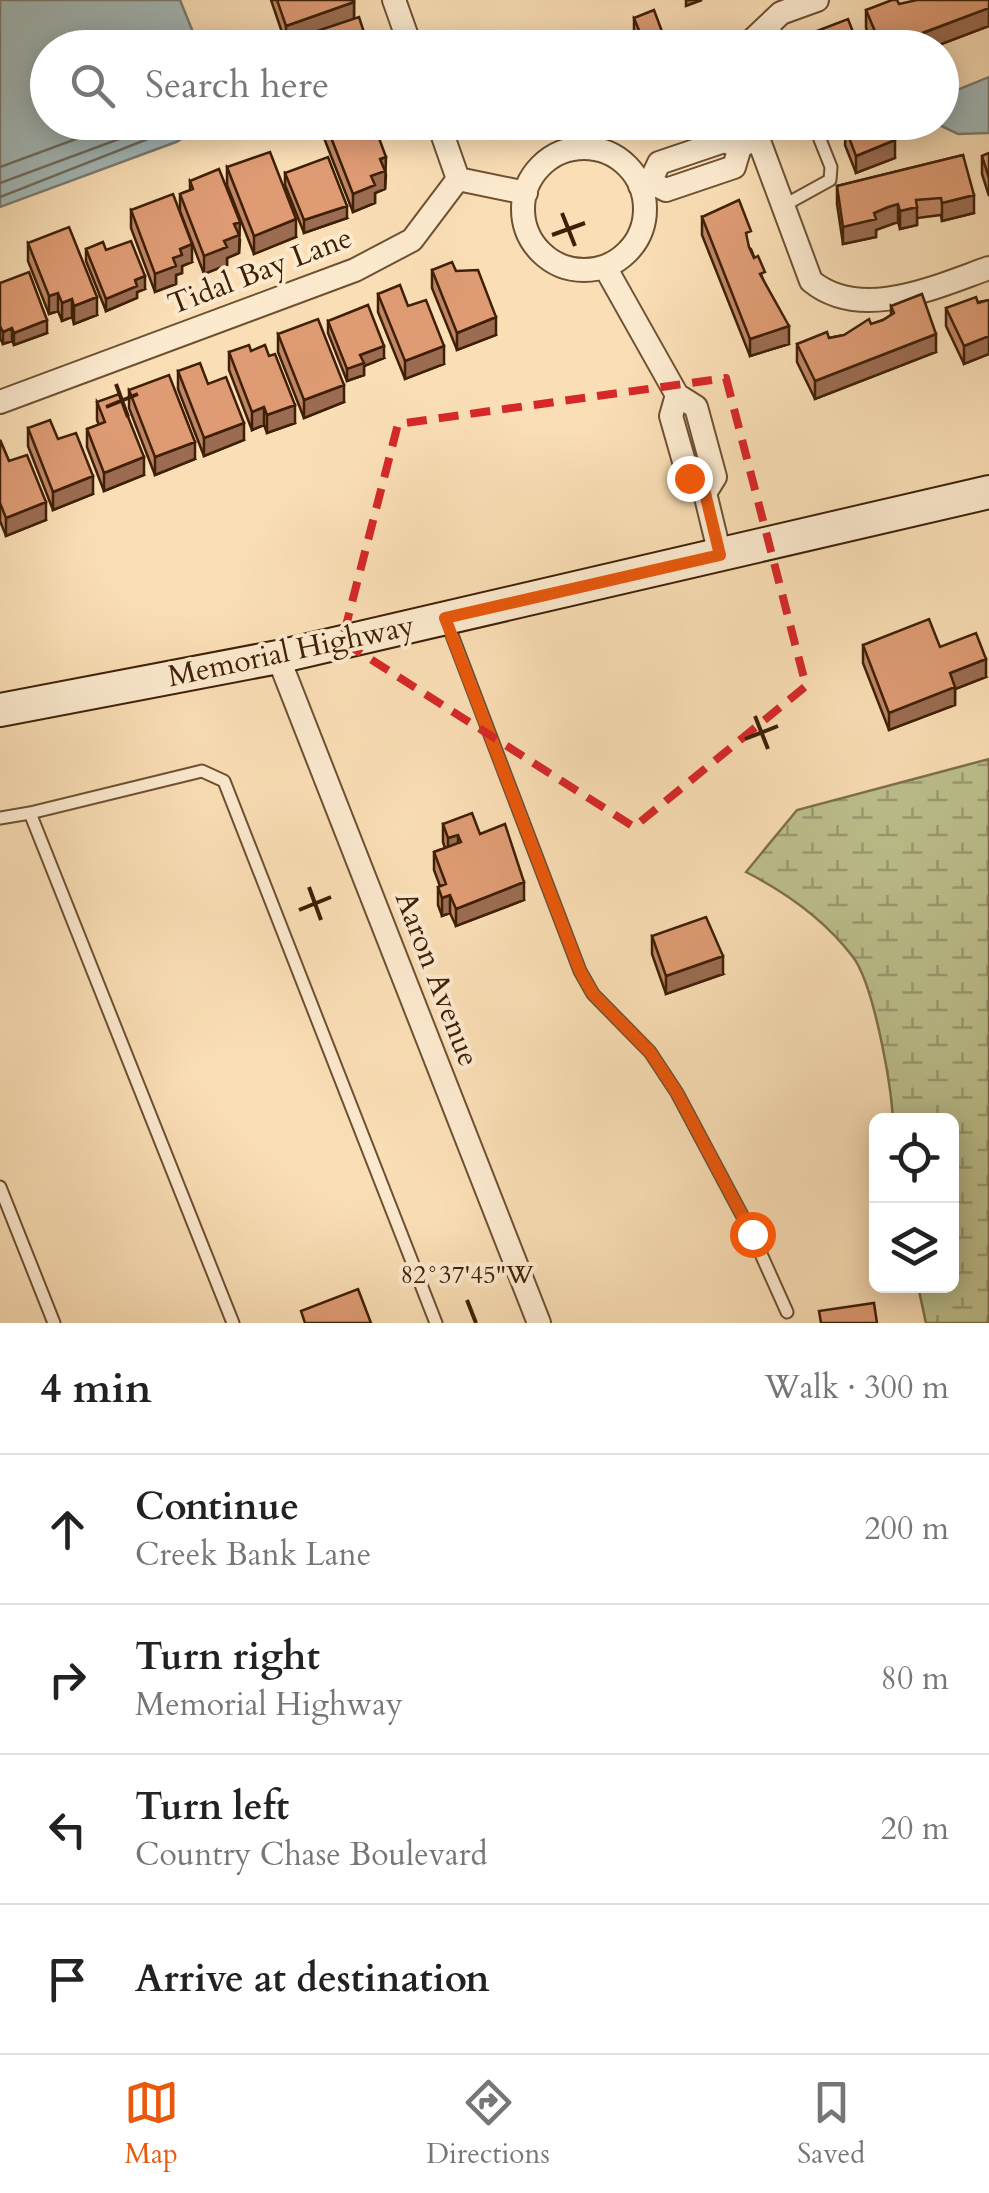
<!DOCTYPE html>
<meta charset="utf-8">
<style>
:root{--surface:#fff;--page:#f6f6f6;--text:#222;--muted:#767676;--line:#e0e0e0;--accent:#ea580c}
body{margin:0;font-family:Cardo,serif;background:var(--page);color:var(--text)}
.controls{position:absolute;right:30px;bottom:30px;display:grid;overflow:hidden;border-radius:15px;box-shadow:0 5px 25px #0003}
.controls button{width:90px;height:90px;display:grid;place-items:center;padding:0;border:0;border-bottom:2px solid var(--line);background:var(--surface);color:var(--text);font:50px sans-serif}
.stop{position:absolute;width:30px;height:30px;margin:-22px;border:8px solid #ea580c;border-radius:50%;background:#fff}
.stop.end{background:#ea580c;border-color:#fff;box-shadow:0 2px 10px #0008}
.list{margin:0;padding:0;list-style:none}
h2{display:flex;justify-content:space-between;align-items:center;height:130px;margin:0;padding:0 40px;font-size:42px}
h2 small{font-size:32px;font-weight:400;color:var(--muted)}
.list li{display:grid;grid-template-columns:65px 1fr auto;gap:30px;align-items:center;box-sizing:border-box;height:150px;padding:0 40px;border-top:2px solid var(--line)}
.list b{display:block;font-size:38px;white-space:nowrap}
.list p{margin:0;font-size:32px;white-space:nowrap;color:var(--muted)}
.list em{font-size:32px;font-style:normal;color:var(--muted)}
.icon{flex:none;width:55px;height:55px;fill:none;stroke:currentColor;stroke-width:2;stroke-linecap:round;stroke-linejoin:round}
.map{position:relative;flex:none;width:989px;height:1323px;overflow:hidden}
.search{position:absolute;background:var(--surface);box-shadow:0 5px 25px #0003;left:30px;right:30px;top:30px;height:110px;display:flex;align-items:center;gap:25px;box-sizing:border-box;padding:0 35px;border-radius:55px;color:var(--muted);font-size:38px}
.sheet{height:730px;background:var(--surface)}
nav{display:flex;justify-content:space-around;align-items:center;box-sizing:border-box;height:140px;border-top:2px solid var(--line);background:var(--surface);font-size:28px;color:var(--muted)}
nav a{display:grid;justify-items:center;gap:5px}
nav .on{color:var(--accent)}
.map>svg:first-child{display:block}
</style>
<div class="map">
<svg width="989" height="1323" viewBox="0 0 989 1323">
<defs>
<pattern id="wetland-marsh" width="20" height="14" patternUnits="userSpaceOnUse" patternTransform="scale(2.5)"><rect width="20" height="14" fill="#bdc18e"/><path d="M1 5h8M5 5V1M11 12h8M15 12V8" fill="none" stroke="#9b9c72"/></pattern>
</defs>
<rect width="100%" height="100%" fill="#fadeb5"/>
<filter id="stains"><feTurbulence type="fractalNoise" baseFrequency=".002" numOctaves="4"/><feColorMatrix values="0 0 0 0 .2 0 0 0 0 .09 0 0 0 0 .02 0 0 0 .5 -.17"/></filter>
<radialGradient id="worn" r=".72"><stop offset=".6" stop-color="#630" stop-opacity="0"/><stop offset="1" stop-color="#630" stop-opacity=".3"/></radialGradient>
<!-- wetland -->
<path fill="url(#wetland-marsh)" stroke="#7e704a" stroke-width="2.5" d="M989 759V1323H926L918 1286H952V1120H893C891 1084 874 985 853 957 824 919 787 893 746 872L797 810Z"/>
<!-- water -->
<path fill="#a2b9b8" stroke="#7a7c71" stroke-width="2.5" d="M0 0H180L199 47 48 48V122L209 123 176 142 0 207Z
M989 77V133L958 134 935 123 942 122V96Z"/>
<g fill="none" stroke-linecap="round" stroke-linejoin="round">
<!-- shore -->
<path stroke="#706c60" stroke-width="2.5" d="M0 167 122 122
M0 183 165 122
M0 197 191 122"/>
<!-- lane casing -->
<g stroke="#6e5032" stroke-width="15">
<path id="lane" d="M771 20 782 48
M781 207 830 180 831 167 813 122
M447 622 580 971 593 994 650 1052 677 1093 752 1234 787 1312
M30 813 202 771 224 781 436 1323
M0 818 30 813 233 1323
M0 1187 54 1323"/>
</g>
<!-- street casing -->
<g stroke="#6e5032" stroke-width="26">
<path id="street" d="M394 0 411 48
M744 48 781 13 817 0
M752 122 811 281C861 322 935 287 989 268
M523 209a61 61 0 1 1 122 0a61 61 0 1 1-122 0Z
M458 179 526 193
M650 182 666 190 734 167 740 147 756 138
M640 186 650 182 659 163 724 141 740 147
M605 267 677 395 696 407 715 477 705 493
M677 395 671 416 689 479 705 493 720 555
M0 402 355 270 412 240 458 179 438 122
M278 657 539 1323"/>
</g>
<!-- secondary casing -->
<g stroke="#3f2007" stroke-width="36">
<path id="secondary" d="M0 710 278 657 989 492"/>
</g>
<!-- lane -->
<use href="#lane" stroke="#fceacf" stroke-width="11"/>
<!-- street -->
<use href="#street" stroke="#fceacf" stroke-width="22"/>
<!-- secondary -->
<use href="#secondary" stroke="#fceacf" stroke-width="32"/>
</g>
<!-- wall -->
<path fill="#bf8564" stroke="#3f2007" stroke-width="2.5" d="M271 0H354V18L369 48H290V42L286 44Z
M899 4 989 26 931 48H875L866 28V10Z
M634 18 667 48H641L634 30Z
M324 122H373L386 175 385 189 375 193V203L353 212 324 138Z
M843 122H889L895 158 856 173 845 145 846 127Z
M989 153V196L982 174V156Z
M963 155 974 213 942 221 941 215 917 218V225L900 229 898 222 888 224 876 230V237L843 244 837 204V186Z
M227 167 296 237 254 254 227 185Z
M285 173 347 218 304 233 285 185Z
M190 181 240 240 239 253 227 258V265L204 274 180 211V194L190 190Z
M131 210 192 262 182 266V273L176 275V284L155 292 131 228Z
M702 217 751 249 789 344 750 356 702 235Z
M28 243 97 315 74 324 72 317 62 321 58 311 49 314 28 261Z
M86 249 106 250 145 289 137 292V298L106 311 86 261Z
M432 270 456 271 496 335 457 350 432 288Z
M0 283 47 333 14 345 12 341 3 344 0 338Z
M378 294 408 306 444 364 405 379 378 312Z
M989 300V354L964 364 946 326V308Z
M891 306 936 352 815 399 797 362V344L844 335 883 320 891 315Z
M328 321 384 358 364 366V375L347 381 328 333Z
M278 334 344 402 304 418 278 352Z
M251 351 295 423 267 433 264 425 252 430 229 370V352Z
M178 371 208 384 244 440 204 456 178 389Z
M129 390 195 459 155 475 129 408Z
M97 402 144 475 104 491 87 447V429L99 425 97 420Z
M28 428 58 439 93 494 53 510 28 446Z
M0 440 9 461 46 520 6 536 0 521Z
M863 645 940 647 986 677 955 689V705L889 730 863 663Z
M443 824 480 834 524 900 456 926 450 913 442 916 438 905V887L440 886 434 870V852L445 848 443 842Z
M652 936 723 974 666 994 652 954Z"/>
<!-- shaded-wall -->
<path fill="#9b6c51" stroke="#3f2007" stroke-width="2.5" d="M686 0H702L686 6Z
M354 2V19L286 44V26Z
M989 8V26L931 48H884Z
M895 140V158L856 173V156Z
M386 157 385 189 375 193V203L353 212V194L371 176 380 159Z
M974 195V213L942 221V203Z
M898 204V222L876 230V237L843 244V227L888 207Z
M347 206V218L304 233V220Z
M917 207V225L900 229V211Z
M296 219V237L254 254V236Z
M240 222 239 253 227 258V265L204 274V256L234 224Z
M192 244V262L182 266V273L176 275V284L155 292V274L180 249Z
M145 276V289L137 292V298L106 311V299L135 280Z
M58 293V311L49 314V296Z
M97 297V315L74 324V306Z
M72 299V317L62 321V303Z
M496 317V335L457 350V333Z
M47 320V333L14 345V333Z
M789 326V344L750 356V339Z
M12 328V341L3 344V332Z
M936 334V352L815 399V381Z
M989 336V354L964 364V346Z
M384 346V358L364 366V375L347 381V369L360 355Z
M444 346V364L405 379V361Z
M344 385V402L304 418V400Z
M295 405V423L267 433V415Z
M264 407V425L252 430V412Z
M244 423V440L204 456V438Z
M195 442V459L155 475V457Z
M144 457V475L104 491V473Z
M93 476V494L53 510V492Z
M46 502V520L6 536V518Z
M986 659V677L955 689V705L889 730V713L950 673Z
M458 835V852L448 856V838Z
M524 882V900L456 926V909Z
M450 895V913L442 916V898Z
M723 956V974L666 994V976Z"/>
<!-- building -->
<path fill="#de9b74" stroke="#3f2007" stroke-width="2.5" d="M277 0H354V2L286 26Z
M892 0H897L899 4 917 0H989V8L882 48 866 10Z
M654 10 667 45 661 48H646L634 18Z
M359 17 369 48H293L290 40Z
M848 19 859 48H814L809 34Z
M325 122H373L386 157 380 159 385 171 371 176 375 185 353 194Z
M851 122H889L895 140 856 156 845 127 851 125Z
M270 152 296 219 254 236 227 167Z
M989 153V178L982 156Z
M963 155 974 195 942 203 941 198 916 200 917 207 900 211 898 204 888 207 874 213 876 219 843 227 837 186Z
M328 157 347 206 304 220 285 173Z
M219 169 240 222 234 224 239 235 224 241 227 247 204 256 180 194 193 189 190 181Z
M173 194 192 244 180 249 182 255 173 258 176 266 155 274 131 210Z
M739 200 751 231 746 233 749 247 754 258 758 256 765 272 760 274 789 326 750 339 702 217Z
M69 227 97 297 74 306 72 299 62 303 58 293 49 296 28 243Z
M131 241 145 276 135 280 137 286 106 299 86 249 103 242 106 250Z
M452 262 456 271 478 270 496 317 457 333 432 270Z
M29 272 47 320 14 333 12 328 3 332 0 326V283Z
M400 285 408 306 426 300 444 346 405 361 378 294Z
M922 294 936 334 815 381 797 344 827 332 829 338 844 335 869 319 871 324 883 320 894 313 891 306Z
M976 297 978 303 989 300V336L964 346 946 308Z
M368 305 384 346 360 355 364 363 347 369 328 321Z
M318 319 344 385 304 400 278 334Z
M249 345 251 351 265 345 269 356 275 354 295 405 267 415 264 407 252 412 229 352Z
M200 363 208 384 226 377 244 423 204 438 178 371Z
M169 375 195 442 155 457 129 390Z
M119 394 144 457 104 473 87 429 105 422 97 402Z
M50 420 58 439 76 433 93 476 53 492 28 428Z
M0 440 9 461 27 455 46 502 6 518 0 503Z
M929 619 940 647 976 633 986 659 950 673 955 687 889 713 863 645Z
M472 813 480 834 505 824 524 882 456 909 450 895 442 898 438 887 446 884 434 852 461 842 458 835 448 838 443 824Z
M706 917 723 956 666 976 652 936Z
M358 1289 371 1323H305L301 1311Z
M874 1303 877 1323H821L819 1311Z"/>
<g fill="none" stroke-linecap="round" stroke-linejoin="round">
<!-- route -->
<path stroke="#ea580c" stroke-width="12" d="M689 478 705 493 720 555 445 618 580 971 593 994 650 1052 677 1093 752 1234"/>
</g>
<!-- marked area -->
<path fill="none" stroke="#d62828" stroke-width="8" stroke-dasharray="20 12" stroke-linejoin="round" d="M726 378 806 686 634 827 342 641 398 424Z"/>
<!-- ticks -->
<path fill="none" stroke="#3f2007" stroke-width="4" d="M562 213 575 246M552 235 585 223M116 384 128 417M106 407 138 394M755 716 768 749M745 739 778 726M309 887 321 920M299 910 331 897M467 1300 476 1323"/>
<g text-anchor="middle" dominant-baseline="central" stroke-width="8" stroke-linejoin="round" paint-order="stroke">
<!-- street labels -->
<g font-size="30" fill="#3f2007" stroke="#fceacf">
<text transform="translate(260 271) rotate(-21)">Tidal Bay Lane</text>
<text transform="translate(291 651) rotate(-12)">Memorial Highway</text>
<text transform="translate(437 979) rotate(69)">Aaron Avenue</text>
</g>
</g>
<g font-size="25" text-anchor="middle" fill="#3f2007" stroke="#fceacf" stroke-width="8" stroke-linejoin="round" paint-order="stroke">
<text x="467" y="1283">82°37'45"W</text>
</g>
<rect width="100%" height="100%" filter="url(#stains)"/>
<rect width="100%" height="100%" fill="url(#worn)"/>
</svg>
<div class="controls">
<button><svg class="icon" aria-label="locate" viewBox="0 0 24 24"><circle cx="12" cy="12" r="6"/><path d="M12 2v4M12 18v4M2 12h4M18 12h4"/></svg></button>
<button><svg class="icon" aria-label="layers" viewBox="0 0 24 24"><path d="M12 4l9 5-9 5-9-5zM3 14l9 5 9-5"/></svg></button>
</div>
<div class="stop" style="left:752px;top:1234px"></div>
<div class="stop end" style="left:689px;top:478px"></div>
<div class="search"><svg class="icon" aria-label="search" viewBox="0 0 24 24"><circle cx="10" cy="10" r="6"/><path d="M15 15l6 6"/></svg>Search here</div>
</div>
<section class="sheet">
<h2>4 min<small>Walk · 300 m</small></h2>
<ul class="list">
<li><svg class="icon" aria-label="ahead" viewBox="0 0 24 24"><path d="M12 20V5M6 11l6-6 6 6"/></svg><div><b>Continue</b><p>Creek Bank Lane</p></div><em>200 m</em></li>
<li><svg class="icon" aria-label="right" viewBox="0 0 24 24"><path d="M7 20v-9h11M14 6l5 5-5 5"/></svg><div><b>Turn right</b><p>Memorial Highway</p></div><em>80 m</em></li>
<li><svg class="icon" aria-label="left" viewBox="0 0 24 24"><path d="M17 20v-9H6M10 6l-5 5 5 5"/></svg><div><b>Turn left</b><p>Country Chase Boulevard</p></div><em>20 m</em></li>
<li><svg class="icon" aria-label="arrive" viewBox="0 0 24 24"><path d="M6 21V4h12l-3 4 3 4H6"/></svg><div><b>Arrive at destination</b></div></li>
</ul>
</section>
<nav>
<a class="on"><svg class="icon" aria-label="map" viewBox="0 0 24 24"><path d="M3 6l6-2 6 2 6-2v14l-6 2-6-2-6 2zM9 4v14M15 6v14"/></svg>Map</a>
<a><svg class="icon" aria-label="directions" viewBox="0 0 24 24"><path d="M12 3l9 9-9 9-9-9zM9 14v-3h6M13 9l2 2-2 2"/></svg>Directions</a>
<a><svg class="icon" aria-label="saved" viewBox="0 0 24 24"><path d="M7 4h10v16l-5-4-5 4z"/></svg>Saved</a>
</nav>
